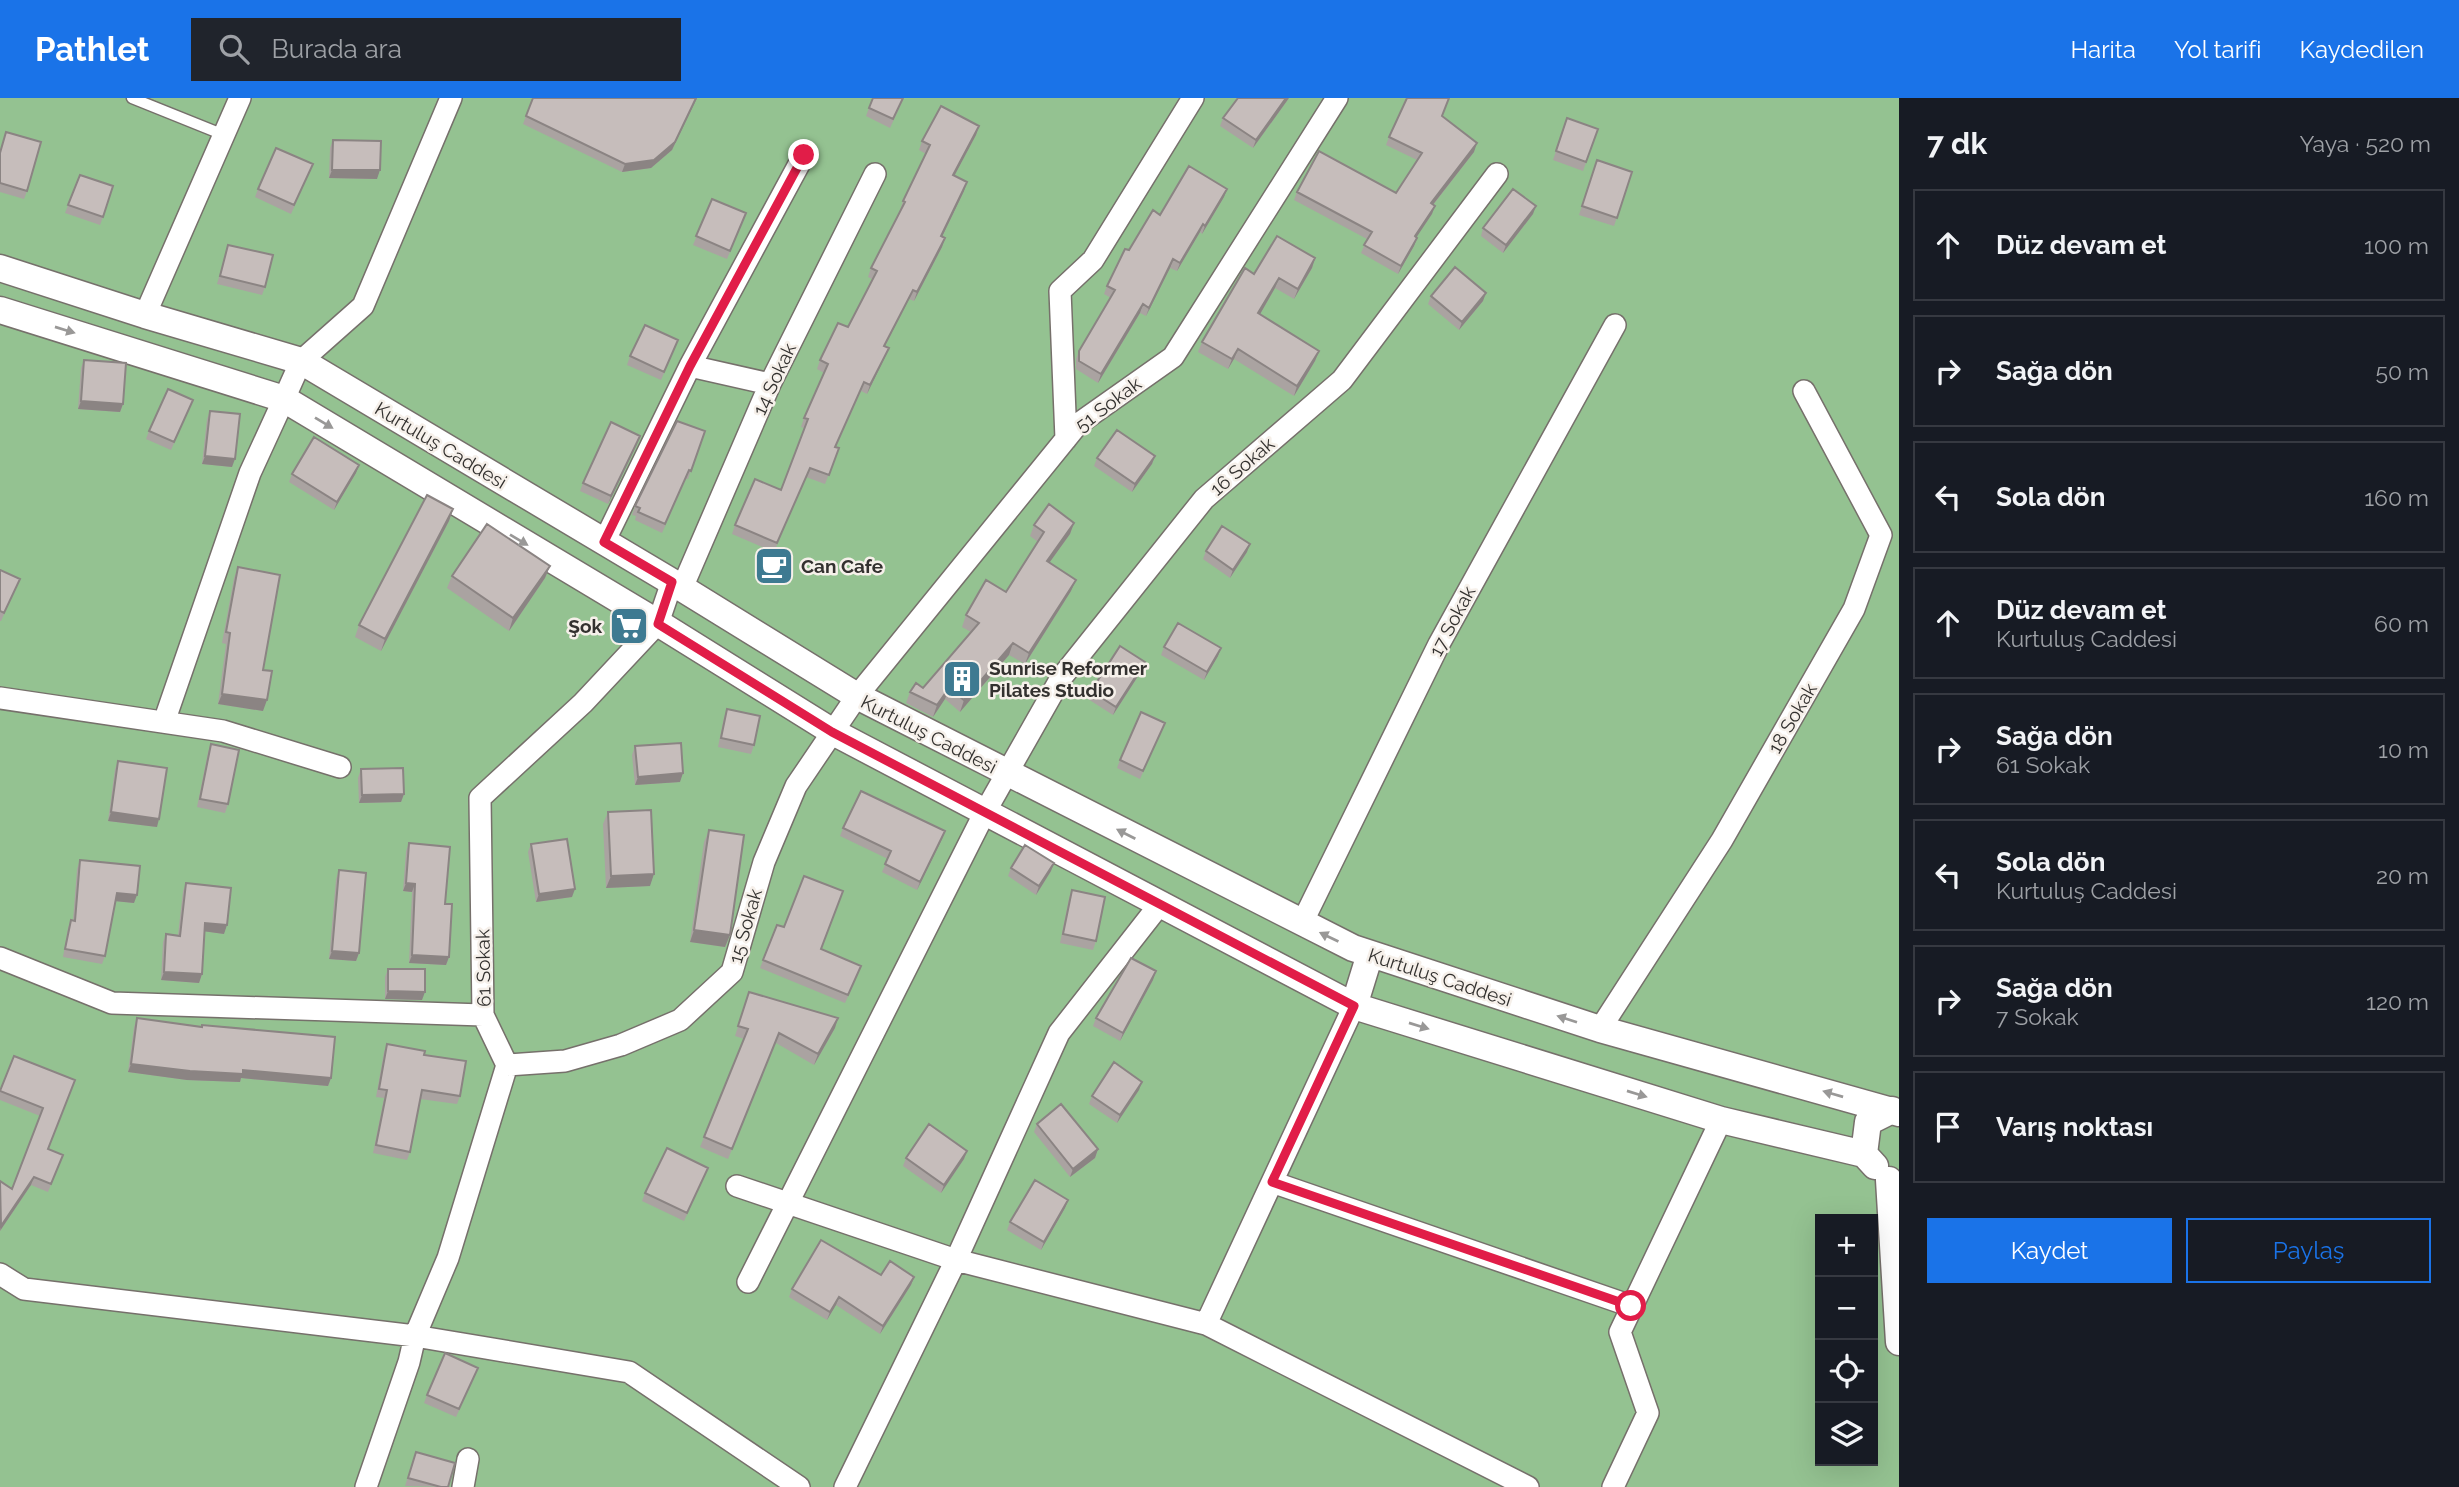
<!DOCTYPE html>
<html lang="tr">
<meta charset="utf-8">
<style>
:root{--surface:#171b24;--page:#20242c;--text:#f1f3f6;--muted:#9ea1a6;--line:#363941;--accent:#1a73e8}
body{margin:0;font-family:Raleway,sans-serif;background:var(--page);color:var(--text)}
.controls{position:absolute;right:21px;bottom:21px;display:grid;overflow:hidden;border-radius:0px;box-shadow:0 7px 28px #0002}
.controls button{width:63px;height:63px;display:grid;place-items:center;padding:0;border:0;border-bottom:2px solid var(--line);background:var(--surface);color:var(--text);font:35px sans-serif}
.stop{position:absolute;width:21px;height:21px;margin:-16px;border:5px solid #e11d48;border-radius:50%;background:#fff}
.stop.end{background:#e11d48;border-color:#fff;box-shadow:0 2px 7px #0008}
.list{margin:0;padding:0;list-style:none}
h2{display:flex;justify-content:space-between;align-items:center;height:91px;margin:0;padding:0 28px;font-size:30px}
h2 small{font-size:23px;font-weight:400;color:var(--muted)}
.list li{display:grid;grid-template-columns:46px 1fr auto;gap:21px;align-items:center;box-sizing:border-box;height:112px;margin:0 14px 14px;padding:0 14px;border:2px solid var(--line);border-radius:0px}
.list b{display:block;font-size:26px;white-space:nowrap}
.list p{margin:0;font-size:23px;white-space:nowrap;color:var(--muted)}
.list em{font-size:23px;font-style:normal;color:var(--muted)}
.actions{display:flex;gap:14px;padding:21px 28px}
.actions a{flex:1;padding:16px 0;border:2px solid var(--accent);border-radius:0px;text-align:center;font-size:24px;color:var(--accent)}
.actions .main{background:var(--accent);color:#fff}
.icon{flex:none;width:38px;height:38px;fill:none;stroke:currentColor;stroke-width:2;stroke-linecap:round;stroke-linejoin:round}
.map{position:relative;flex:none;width:1899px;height:1389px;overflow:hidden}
header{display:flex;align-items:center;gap:42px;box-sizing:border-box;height:98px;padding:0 35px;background:var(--accent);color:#fff}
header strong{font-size:33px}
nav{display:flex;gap:38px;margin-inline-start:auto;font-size:24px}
.search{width:490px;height:63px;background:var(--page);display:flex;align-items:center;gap:18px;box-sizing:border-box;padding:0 24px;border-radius:0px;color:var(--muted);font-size:26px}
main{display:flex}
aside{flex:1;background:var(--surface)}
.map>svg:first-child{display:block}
</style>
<header>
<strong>Pathlet</strong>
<div class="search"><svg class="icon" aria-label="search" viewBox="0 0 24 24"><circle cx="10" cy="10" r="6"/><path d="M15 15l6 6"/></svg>Burada ara</div>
<nav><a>Harita</a><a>Yol tarifi</a><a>Kaydedilen</a></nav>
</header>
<main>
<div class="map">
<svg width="1899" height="1389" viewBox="0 0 1899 1389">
<rect width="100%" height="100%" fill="#e9e2dd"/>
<!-- green -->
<path fill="#94c291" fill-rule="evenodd" d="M0 0H1899V1389H0ZM1820 1121H1873V1363H1820Z"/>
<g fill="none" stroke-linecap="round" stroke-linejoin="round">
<!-- service casing -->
<g stroke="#76706b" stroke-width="13">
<path id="service" d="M132 0 224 37"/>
</g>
<!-- minor casing -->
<g stroke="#76706b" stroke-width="24">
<path id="minor" d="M145 217 240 0
M690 268 770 286
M1066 341 1060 193 1093 162 1193 0
M604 444 690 268 804 57
M682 490 770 286 875 76
M0 600 223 633 340 669
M164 624 250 375 284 301 301 263 363 208 451 0
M1160 806 1059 935 956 1162 1206 1226 1354 908
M1302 825 1439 546 1615 227
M0 860 112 905 483 917
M1600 931 1722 742 1854 511 1881 437 1804 293
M507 967 565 963 621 947 680 922 732 874 764 764 796 688 857 598 1078 326 1173 259 1337 0
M1272 1084 1631 1208
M737 1088 956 1162 845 1389
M0 1176 24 1191 415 1238 629 1274 799 1389
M748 1184 985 714 1061 580 1204 401 1342 282 1497 76
M1206 1226 1528 1389
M366 1389 409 1264 415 1238 448 1160 507 967 483 917 480 700 583 605 658 525 672 484
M463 1389 468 1361
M1613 1389 1648 1315 1620 1234 1721 1022"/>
</g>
<!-- tertiary casing -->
<g stroke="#76706b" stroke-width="29">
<path id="tertiary" d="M0 170 145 217 301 263 672 484 857 598 1353 850 1600 931 1899 1015
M0 212 284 301 658 525 833 634 1354 908 1721 1022 1864 1056
M1354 908 1370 856
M1875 1068 1864 1056 1868 1024 1892 1012
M1889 1082 1899 1244"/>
</g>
<!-- service -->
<use href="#service" stroke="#fff" stroke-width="10"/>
<!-- minor -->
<use href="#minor" stroke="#fff" stroke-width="21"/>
<!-- tertiary -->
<use href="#tertiary" stroke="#fff" stroke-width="26"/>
</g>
<!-- wall -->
<path fill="#aaa3a1" d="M533 0H697L672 52 651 70 622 74 523 26Z
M904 0 890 30 866 18 869 10Z
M1289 0 1253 50 1220 28 1223 20Z
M1442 18 1474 54 1433 107 1432 116 1416 139 1414 148 1398 176 1361 155 1367 141 1294 102 1297 94 1396 95 1417 62 1386 47 1389 39Z
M1567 20 1598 31 1583 73 1553 62Z
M979 28 976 37 954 78 964 93 942 139 945 140 942 149 914 203 909 201 885 248 889 250 885 259 867 296 861 293 836 349 839 350 825 386 806 379 774 454 732 436 735 427 781 392 804 330 801 329 804 320 824 275 817 271 820 262 848 229 872 181 868 179 871 170 901 112H900L903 103 926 56 919 52 922 43Z
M6 34 27 93 24 101 0 94V53Z
M333 42 377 81 329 80 330 50Z
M1597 62 1632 74 1614 128 1579 117Z
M313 66 291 116 255 99 258 91Z
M80 77 103 119 100 127 65 115Z
M1224 99 1202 136 1200 134 1177 173 1170 170 1146 218 1140 215 1098 285 1076 271V261L1079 253 1111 200 1104 196 1107 188 1129 152Z
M712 101 743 123 727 161 693 147Z
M1533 116 1503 155 1481 138 1483 130Z
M228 147 265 189 262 197 217 186Z
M1315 160 1312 170 1294 201 1275 190 1260 216 1319 253 1315 263 1294 298 1234 261 1228 271 1198 254 1202 244 1254 176Z
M1431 198 1483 203 1459 232 1428 206Z
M675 250 661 282 627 267 630 258Z
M84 262 123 306 120 314 78 311 81 270Z
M193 302 171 352 146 341 149 333Z
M210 313 232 369 202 366 207 321Z
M705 333 688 381H686L662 435 635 422 636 418 632 417 635 408Z
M637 346 608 406 580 393 583 385Z
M1155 358 1152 366 1132 394 1094 368 1097 360Z
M356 375 334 412 289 384 292 376Z
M453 411 449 423 381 553 355 539 359 527Z
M1074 425 1070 436 1049 465 1071 493 1025 566 1009 557 960 614 945 601 933 619 906 605 910 594 923 590 971 534 962 529 966 517 1006 494 1038 444 1030 438 1034 427Z
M1206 453 1247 454 1230 480 1203 461Z
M550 468 545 480 509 533 447 490 452 478Z
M238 469 263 613 218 606 226 546 222 545 234 480Z
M0 472 20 481 1 523H0Z
M1164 549 1218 558 1204 582 1161 557Z
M1145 564 1142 572 1113 617 1088 601 1091 593Z
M727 611 754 647 751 656 718 649 724 619Z
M1165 625 1140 681 1117 670 1120 662Z
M211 646 228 706 225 715 197 709 208 654Z
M635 648 680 684 635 687 632 657Z
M118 663 157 729 108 723 115 671Z
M361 671 404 696 401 704 359 705 358 680Z
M608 714 650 788 606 790 603 726Z
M843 730 942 741 917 792 882 774 888 761 840 738Z
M709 732 730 837 725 849 690 844 704 744Z
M409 745 445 806 449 859 446 867 409 865 412 794 403 793 406 753Z
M531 746 572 799 536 804 528 754Z
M80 762 134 805 115 803 105 858 102 866 63 859 68 830 71 822H73L77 771Z
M1011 770 1051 773 1036 797 1008 778Z
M339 772 359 855 356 863 329 861 336 781Z
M186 785 224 836 204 833 202 876 199 885 161 882 163 844 166 836 178 837 183 793Z
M1072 792 1096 843 1093 852 1060 845 1069 800Z
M777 827 821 851 858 876 845 905 760 870Z
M388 871 422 902 385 901V879Z
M1153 882 1120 943 1093 928 1096 920Z
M749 894 835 930 814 967 776 945 728 1061 700 1049 744 941 735 938Z
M137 920 331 980 328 988 241 980 240 984 187 982 128 974 134 929Z
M387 946 424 957 460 998 457 1006 420 1001 410 1054 407 1062 373 1055 384 1000 376 999 384 954Z
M14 958 75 982 48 1051 63 1057 48 1094 31 1087 0 1133V1083L12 1091 40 1018 0 1002V994Z
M1139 992 1117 1025 1089 1006 1092 998Z
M1037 1026 1098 1051 1095 1060 1070 1079 1034 1034Z
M967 1053 964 1061 941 1095 903 1068 906 1060Z
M705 1078 684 1123 642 1103 645 1095Z
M1068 1102 1065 1110 1041 1152 1007 1132 1010 1124Z
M881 1177 914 1179 911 1187 880 1236 836 1207 827 1222 789 1199 792 1191Z
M475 1278 456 1319 424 1305 427 1297Z
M416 1354 448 1389 405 1388Z"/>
<!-- shaded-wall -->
<path fill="#8b8483" d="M696 0H697L672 52 651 70 622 74 625 66Z
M1286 0H1289L1253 50 1256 42Z
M979 28 976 37 950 86 953 77Z
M1477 45 1474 54 1428 113 1431 105Z
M332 72H380L377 81 329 80Z
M967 84 964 93 938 147 941 138Z
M1227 91 1224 99 1202 136 1205 128Z
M1435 108 1432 116 1412 146 1415 138Z
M1536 108 1533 116 1503 155 1506 147Z
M1203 126 1200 134 1177 173 1180 165Z
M945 140 942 149 914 203 917 194Z
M1417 140 1414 148 1398 176 1401 168Z
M1315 160 1312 170 1294 201 1298 191Z
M1173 161 1170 170 1146 218 1149 210Z
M1279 180 1275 190 1255 225 1258 215Z
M913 192 909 201 880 257 884 248Z
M1486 195 1483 203 1459 232 1462 224Z
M1143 206 1140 215 1098 285 1101 276Z
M889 250 885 259 867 296 870 287Z
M1238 251 1234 261 1228 271 1232 261Z
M1319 253 1315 263 1294 298 1297 288Z
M81 303 123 306 120 314 78 311Z
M640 338 637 346 608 406 611 398Z
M205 358 235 361 232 369 202 366Z
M1155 358 1152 366 1132 394 1135 386Z
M359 367 356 375 334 412 337 404Z
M453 411 449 423 381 553 385 541Z
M1074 425 1070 436 1042 475 1047 463Z
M1250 446 1247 454 1230 480 1233 472Z
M550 468 545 480 509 533 513 520Z
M1076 482 1071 493 1025 566 1029 555Z
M1013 545 1009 557 960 614 964 602Z
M1221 550 1218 558 1204 582 1207 574Z
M1145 564 1142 572 1113 617 1116 609Z
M949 590 945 601 933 619 937 607Z
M222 596 267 602 263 613 218 606Z
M683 675 680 684 635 687 638 679Z
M404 696 401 704 359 705 362 697Z
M111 714 159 721 157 729 108 723Z
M945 733 942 741 917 792 920 784Z
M1054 765 1051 773 1036 797 1039 788Z
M654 776 650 788 606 790 611 778Z
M406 785 415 786 412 794 403 793Z
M575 791 572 799 536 804 539 796Z
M117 795 137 797 134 805 114 803Z
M205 825 227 827 224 836 202 833Z
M694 832 730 837 725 849 690 844Z
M332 853 359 855 356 863 329 861Z
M412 857 449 859 446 867 409 865Z
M1156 873 1153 882 1120 943 1123 935Z
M164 874 202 876 199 885 161 882Z
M388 893 425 894 422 902 385 901Z
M838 920 835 930 814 967 818 956Z
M131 966 243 972 331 980 328 988 241 980 240 984 187 982 128 974Z
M1142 984 1139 992 1117 1025 1120 1017Z
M1098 1051 1095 1060 1070 1079 1073 1071Z
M967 1053 964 1061 941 1095 944 1087Z
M34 1079 31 1087 0 1133 1 1128Z
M1068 1102 1065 1110 1041 1152 1044 1144Z
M914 1179 911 1187 880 1236 883 1228Z
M839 1199 836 1207 827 1222 830 1214Z"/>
<!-- building -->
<path fill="#c6bdbb" stroke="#8b8483" stroke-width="2" d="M533 0H696L675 44 654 62 625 66 526 18Z
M873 0H903L893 21 869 10Z
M1238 0H1286L1256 42 1223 20Z
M1407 0H1449L1442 18 1477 45 1431 105 1435 108 1415 138 1417 140 1401 168 1364 147 1372 134 1297 94 1319 53 1396 95 1422 55 1389 39Z
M941 8 979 28 953 77 967 84 941 138 945 140 917 194 913 192 884 248 889 250 870 287 864 284 835 349 839 350 829 377 810 370 777 445 735 427 755 381 781 392 808 321 804 320 828 266 820 262 838 225 848 229 877 173 871 170 905 104 903 103 930 47 922 43Z
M1567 20 1598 31 1586 64 1556 53Z
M6 34 41 44 27 93 0 85V55Z
M333 42 381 43 380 72H332Z
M276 50 313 66 294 107 258 91Z
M1597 62 1632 74 1617 120 1582 108Z
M1189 68 1227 91 1205 128 1203 126 1180 165 1173 161 1149 210 1143 206 1101 276 1079 263V253L1115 192 1107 188 1125 151 1129 152 1153 112 1160 117Z
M80 77 113 88 103 119 68 107Z
M1513 91 1536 108 1506 147 1483 130Z
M712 101 746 115 730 153 696 138Z
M1277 138 1315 160 1298 191 1279 180 1258 215 1319 253 1297 288 1238 251 1232 261 1202 244 1245 170 1254 176Z
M228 147 273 157 265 189 220 178Z
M1455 169 1486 195 1462 224 1431 198Z
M645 227 678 242 664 274 630 258Z
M84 262 126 265 123 306 81 303Z
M168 291 193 302 174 344 149 333Z
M210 313 240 316 235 361 205 358Z
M677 323 705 333 691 373 689 372 665 426 638 414 640 410 635 408Z
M611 324 640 338 611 398 583 385Z
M1117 332 1155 358 1135 386 1097 360Z
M314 339 359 367 337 404 292 376Z
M427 397 453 411 385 541 359 527Z
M1049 406 1074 425 1047 463 1076 482 1029 555 1013 545 964 602 949 590 937 607 910 594 916 585 923 590 979 525 966 517 986 482 1006 494 1044 434 1034 427Z
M487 426 550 468 513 520 452 478Z
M1222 428 1250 446 1233 472 1206 453Z
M238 469 280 477 263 572 272 573 267 602 222 596 230 535 226 534Z
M0 472 20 481 4 515 0 513Z
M1178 525 1221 550 1207 574 1164 549Z
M1120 548 1145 564 1116 609 1091 593Z
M727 611 760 618 754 647 721 640Z
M1141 614 1165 625 1143 673 1120 662Z
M681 645 683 675 638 679 635 648Z
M211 646 239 652 228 706 200 701Z
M118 663 167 670 159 721 111 714Z
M403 670 404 696 362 697 361 671Z
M861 693 945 733 920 784 885 766 891 753 843 730Z
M651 712 654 776 611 778 608 714Z
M709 732 744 737 730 837 694 832Z
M567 741 575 791 539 796 531 746Z
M409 745 450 749 445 806H452L449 859 412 857 415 786 406 785Z
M1025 747 1054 765 1039 788 1011 770Z
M80 762 140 768 137 797 117 795 105 858 65 851 71 822 75 823Z
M339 772 366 775 359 855 332 853Z
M804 778 843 793 821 851 861 868 848 897 763 862 777 827 784 829Z
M186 785 231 790 227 827 205 825 202 876 164 874 166 836 180 838Z
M1072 792 1105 799 1096 843 1063 836Z
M1131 860 1156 873 1123 935 1096 920Z
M388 871H425V894L388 893Z
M749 894 838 920 818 956 779 935 732 1051 704 1039 748 931 738 928Z
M137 920 202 929V927L335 939 331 980 243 972V976L190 973 131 966Z
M387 946 425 953 424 957 466 963 460 998 422 992 410 1054 376 1047 387 992 379 991Z
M14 958 75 982 48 1051 63 1057 51 1086 34 1079 1 1128 0 1083 12 1091 43 1010 0 993Z
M1114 964 1142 984 1120 1017 1092 998Z
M1061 1006 1098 1051 1073 1071 1037 1026Z
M929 1026 967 1053 944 1087 906 1060Z
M667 1050 708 1070 687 1115 645 1095Z
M1035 1082 1068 1102 1044 1144 1010 1124Z
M821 1142 881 1177 890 1163 914 1179 883 1228 839 1199 830 1214 792 1191Z
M445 1255 478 1270 459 1311 427 1297Z
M416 1354 455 1365 448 1389H441L408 1380Z"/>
<!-- one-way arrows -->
<defs><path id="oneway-solid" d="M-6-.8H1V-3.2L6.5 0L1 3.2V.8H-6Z" transform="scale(1.75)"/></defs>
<g fill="#999897">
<use href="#oneway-solid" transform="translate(65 232) rotate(17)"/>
<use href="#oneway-solid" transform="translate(324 325) rotate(31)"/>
<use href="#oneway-solid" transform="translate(519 442) rotate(31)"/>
<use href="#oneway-solid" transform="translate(1126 736) rotate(-153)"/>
<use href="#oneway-solid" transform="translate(1329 839) rotate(-154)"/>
<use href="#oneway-solid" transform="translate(1567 921) rotate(-162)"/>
<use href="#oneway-solid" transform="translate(1419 928) rotate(17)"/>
<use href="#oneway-solid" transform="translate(1637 996) rotate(17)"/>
<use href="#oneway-solid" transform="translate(1833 996) rotate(-164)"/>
</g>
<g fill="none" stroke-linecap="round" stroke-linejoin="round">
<!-- route -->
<path stroke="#e11d48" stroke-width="9" d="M804 57 690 268 604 444 672 484 658 526 832 634 1354 908 1272 1084 1631 1208"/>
</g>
<!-- icons -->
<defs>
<g id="cafe-square" transform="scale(2.0125)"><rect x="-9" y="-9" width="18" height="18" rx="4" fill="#3e7a91" stroke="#f6f0ea"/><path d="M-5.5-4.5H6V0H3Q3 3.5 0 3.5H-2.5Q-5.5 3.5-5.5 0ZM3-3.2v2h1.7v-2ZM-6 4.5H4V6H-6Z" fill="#fff"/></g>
<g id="supermarket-square" transform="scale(2.0125)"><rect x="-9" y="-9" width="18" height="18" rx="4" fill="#3e7a91" stroke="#f6f0ea"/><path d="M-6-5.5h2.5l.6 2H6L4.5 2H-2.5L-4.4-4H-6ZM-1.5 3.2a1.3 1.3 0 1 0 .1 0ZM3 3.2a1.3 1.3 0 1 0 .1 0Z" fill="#fff"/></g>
<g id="building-square" transform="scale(2.0125)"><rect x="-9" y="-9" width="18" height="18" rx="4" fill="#3e7a91" stroke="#f6f0ea"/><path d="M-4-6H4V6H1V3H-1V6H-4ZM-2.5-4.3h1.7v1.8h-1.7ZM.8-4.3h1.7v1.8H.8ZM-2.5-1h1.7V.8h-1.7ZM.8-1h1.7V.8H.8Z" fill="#fff"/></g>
</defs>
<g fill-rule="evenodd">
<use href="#cafe-square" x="774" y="468"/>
<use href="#supermarket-square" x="629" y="528"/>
<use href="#building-square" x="962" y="581"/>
</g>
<g text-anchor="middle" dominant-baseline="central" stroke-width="5" stroke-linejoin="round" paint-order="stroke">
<!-- street labels -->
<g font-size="19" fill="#33312f" stroke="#f6f0ea">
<text transform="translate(774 281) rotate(-65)">14 Sokak</text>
<text transform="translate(1108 306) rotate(-37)">51 Sokak</text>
<text transform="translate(441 347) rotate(31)">Kurtuluş Caddesi</text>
<text transform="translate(1242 368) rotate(-41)">16 Sokak</text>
<text transform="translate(1452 523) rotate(-62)">17 Sokak</text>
<text transform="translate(1792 620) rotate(-60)">18 Sokak</text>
<text transform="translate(929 636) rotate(27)">Kurtuluş Caddesi</text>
<text transform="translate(745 828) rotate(-74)">15 Sokak</text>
<text transform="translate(483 870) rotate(-91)">61 Sokak</text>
<text transform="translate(1440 879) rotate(18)">Kurtuluş Caddesi</text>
</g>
<!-- poi labels -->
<g font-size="19" font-weight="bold" fill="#33312f" stroke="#f6f0ea" text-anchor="start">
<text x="801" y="468">Can Cafe</text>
<text x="602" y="528" text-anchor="end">Şok</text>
<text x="989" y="570">Sunrise Reformer<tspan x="989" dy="22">Pilates Studio</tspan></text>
</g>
</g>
</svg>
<div class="controls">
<button>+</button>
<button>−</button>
<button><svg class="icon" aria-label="locate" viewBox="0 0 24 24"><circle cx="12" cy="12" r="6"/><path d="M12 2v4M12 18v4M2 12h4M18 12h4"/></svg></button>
<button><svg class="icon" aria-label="layers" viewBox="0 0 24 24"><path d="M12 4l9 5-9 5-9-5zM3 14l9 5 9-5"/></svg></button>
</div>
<div class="stop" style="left:1631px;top:1208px"></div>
<div class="stop end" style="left:804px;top:57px"></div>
</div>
<aside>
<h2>7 dk<small>Yaya · 520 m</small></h2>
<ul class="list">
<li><svg class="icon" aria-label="ahead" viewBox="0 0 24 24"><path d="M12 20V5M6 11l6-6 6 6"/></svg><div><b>Düz devam et</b></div><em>100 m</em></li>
<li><svg class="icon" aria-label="right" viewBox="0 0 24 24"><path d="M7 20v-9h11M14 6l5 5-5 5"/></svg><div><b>Sağa dön</b></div><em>50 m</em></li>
<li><svg class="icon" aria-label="left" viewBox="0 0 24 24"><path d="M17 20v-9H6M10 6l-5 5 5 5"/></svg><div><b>Sola dön</b></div><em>160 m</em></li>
<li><svg class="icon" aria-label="ahead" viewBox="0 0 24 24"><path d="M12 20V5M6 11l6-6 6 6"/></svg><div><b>Düz devam et</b><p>Kurtuluş Caddesi</p></div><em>60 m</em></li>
<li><svg class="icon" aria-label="right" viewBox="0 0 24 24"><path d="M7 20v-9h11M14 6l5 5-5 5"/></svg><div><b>Sağa dön</b><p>61 Sokak</p></div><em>10 m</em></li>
<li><svg class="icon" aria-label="left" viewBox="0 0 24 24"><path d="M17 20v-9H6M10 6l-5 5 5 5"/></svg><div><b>Sola dön</b><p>Kurtuluş Caddesi</p></div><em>20 m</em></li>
<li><svg class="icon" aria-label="right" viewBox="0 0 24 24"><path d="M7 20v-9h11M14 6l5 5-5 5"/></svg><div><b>Sağa dön</b><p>7 Sokak</p></div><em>120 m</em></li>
<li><svg class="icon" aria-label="arrive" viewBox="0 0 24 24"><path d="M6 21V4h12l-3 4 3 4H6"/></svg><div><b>Varış noktası</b></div></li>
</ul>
<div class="actions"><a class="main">Kaydet</a><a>Paylaş</a></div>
</aside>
</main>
